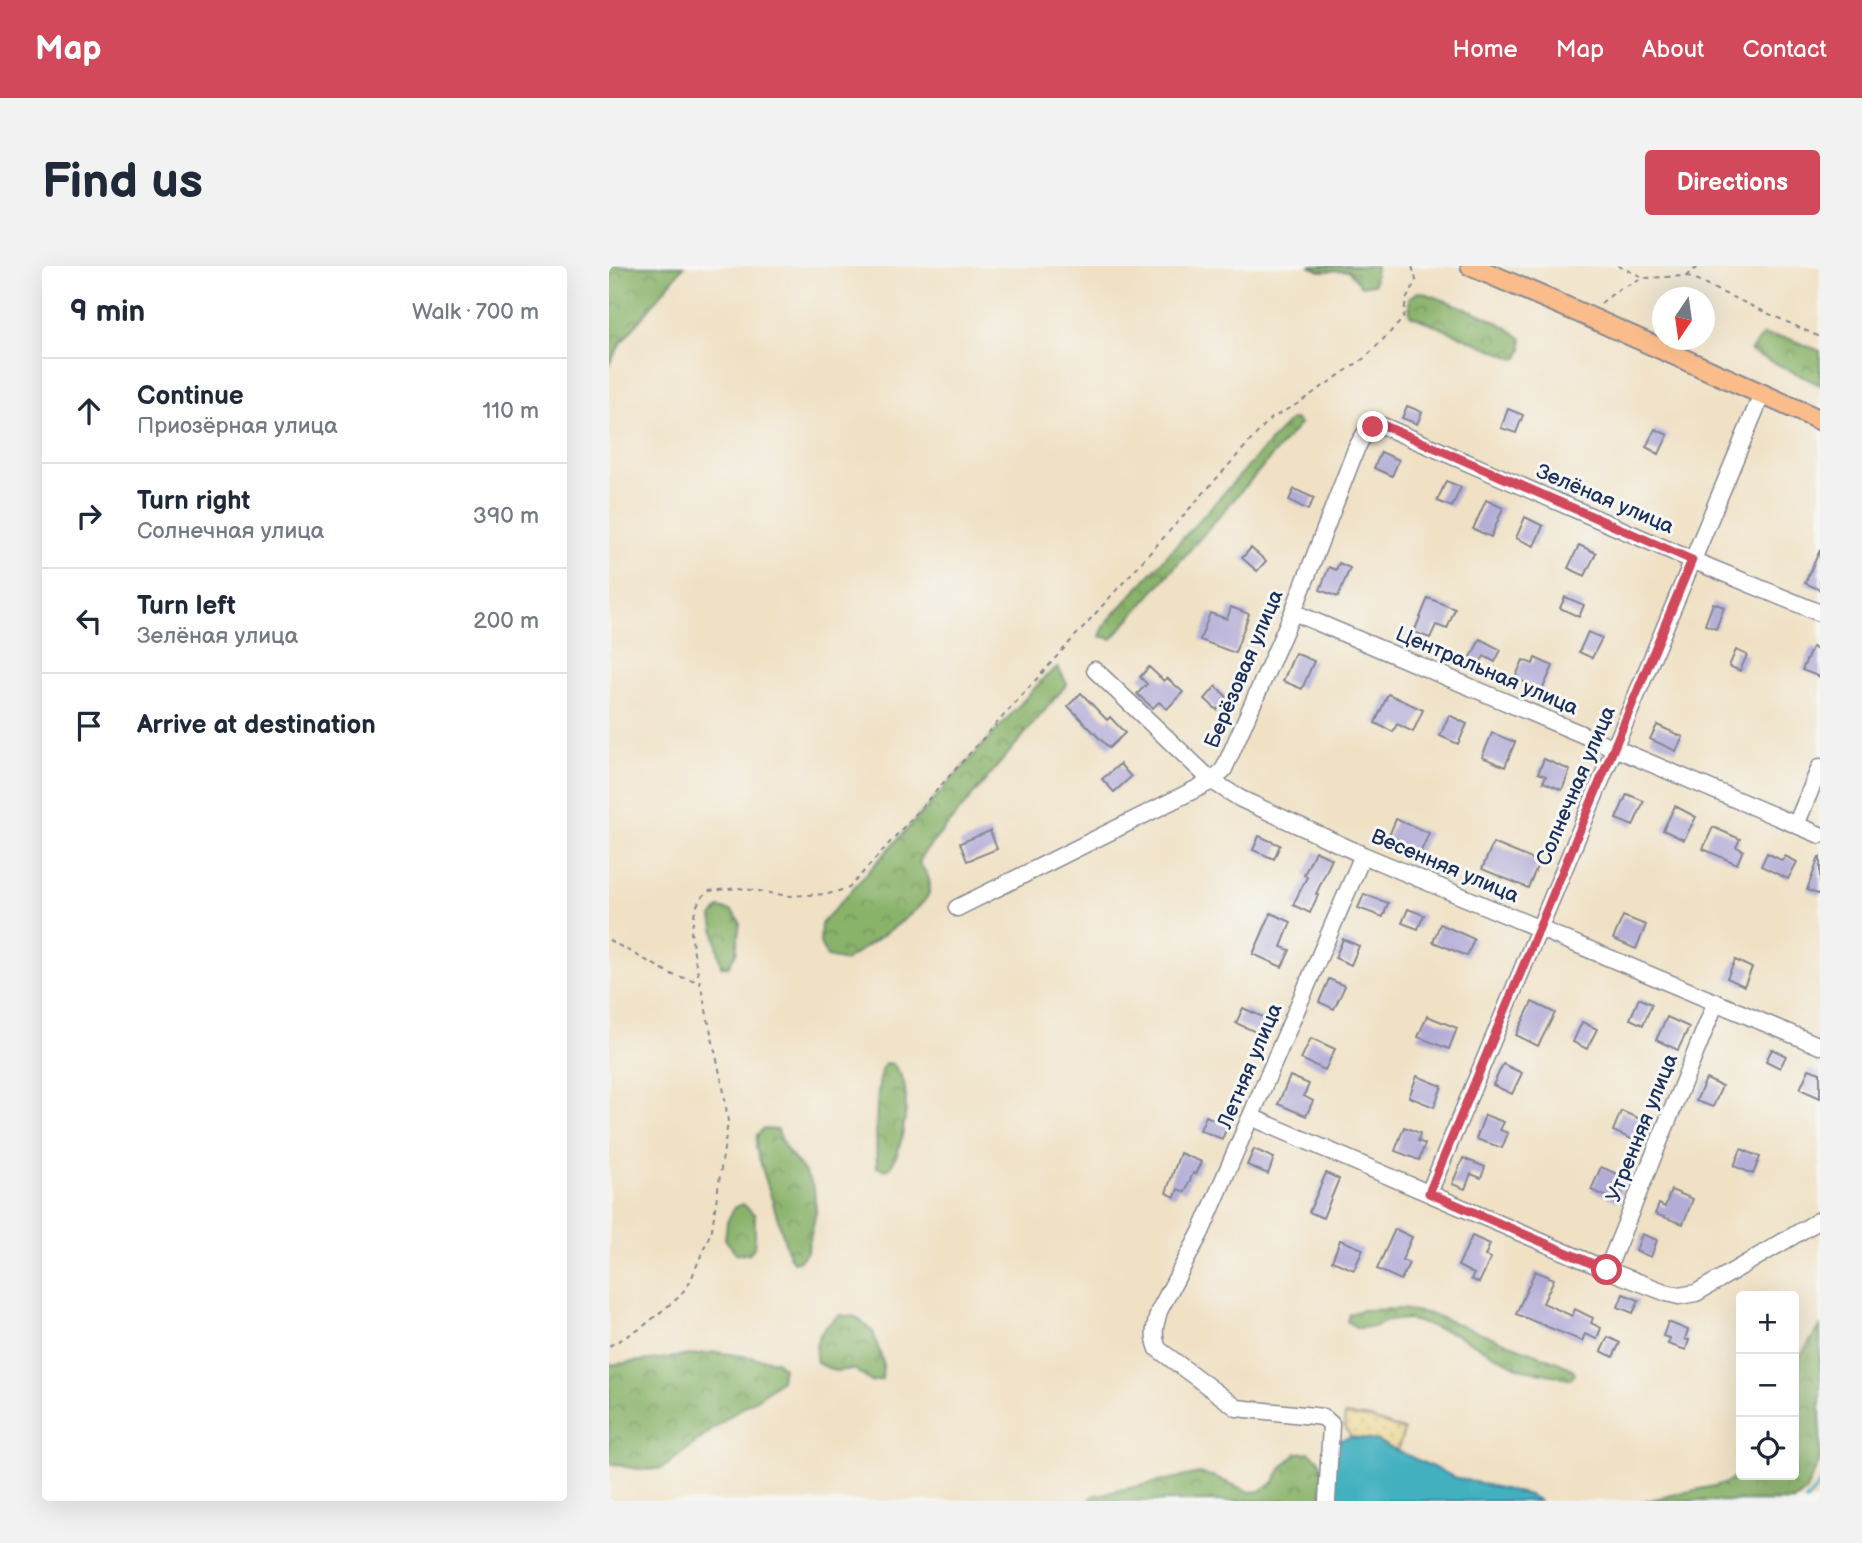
<!DOCTYPE html>
<meta charset="utf-8">
<style>
:root{--surface:#fff;--page:#f2f2f3;--text:#1f2937;--muted:#747a83;--line:#e0e1e3;--accent:#d1495b}
body{margin:0;font-family:"Balsamiq Sans",sans-serif;background:var(--page);color:var(--text)}
.controls{position:absolute;right:21px;bottom:21px;display:grid;overflow:hidden;border-radius:7px;box-shadow:0 7px 28px #0002}
.controls button{width:63px;height:63px;display:grid;place-items:center;padding:0;border:0;border-bottom:2px solid var(--line);background:var(--surface);color:var(--text);font:35px sans-serif}
.compass{position:absolute;left:1043px;top:21px;width:63px;height:63px;border-radius:50%;background:var(--surface);box-shadow:0 7px 28px #0002;rotate:193deg}
.stop{position:absolute;width:21px;height:21px;margin:-16px;border:5px solid #d1495b;border-radius:50%;background:#fff}
.stop.end{background:#d1495b;border-color:#fff;box-shadow:0 2px 7px #0008}
.list{margin:0;padding:0;list-style:none}
h2{display:flex;justify-content:space-between;align-items:center;height:91px;margin:0;padding:0 28px;font-size:30px}
h2 small{font-size:23px;font-weight:400;color:var(--muted)}
.list li{display:grid;grid-template-columns:46px 1fr auto;gap:21px;align-items:center;box-sizing:border-box;height:105px;padding:0 28px;border-top:2px solid var(--line)}
.list b{display:block;font-size:26px;white-space:nowrap}
.list p{margin:0;font-size:23px;white-space:nowrap;color:var(--muted)}
.list em{font-size:23px;font-style:normal;color:var(--muted)}
.icon{flex:none;width:38px;height:38px;fill:none;stroke:currentColor;stroke-width:2;stroke-linecap:round;stroke-linejoin:round}
.map{position:relative;flex:none;width:1211px;height:1235px;overflow:hidden;border-radius:7px}
header{display:flex;align-items:center;gap:42px;box-sizing:border-box;height:98px;padding:0 35px;background:var(--accent);color:#fff}
header strong{font-size:33px}
nav{display:flex;gap:38px;margin-inline-start:auto;font-size:24px}
.intro{display:flex;align-items:center;justify-content:space-between;box-sizing:border-box;height:168px;padding:0 42px}
h1{margin:0;font-size:49px}
.button{padding:18px 32px;border-radius:7px;background:var(--accent);color:#fff;font-size:24px;font-weight:700}
main{display:flex;gap:42px;padding:0 42px}
aside{flex:1;background:var(--surface);border-radius:7px;box-shadow:0 7px 28px #0002}
.map>svg:first-child{display:block}
</style>
<header>
<strong>Map</strong>
<nav><a>Home</a><a>Map</a><a>About</a><a>Contact</a></nav>
</header>
<div class="intro"><h1>Find us</h1><a class="button">Directions</a></div>
<main>
<aside>
<h2>9 min<small>Walk · 700 m</small></h2>
<ul class="list">
<li><svg class="icon" aria-label="ahead" viewBox="0 0 24 24"><path d="M12 20V5M6 11l6-6 6 6"/></svg><div><b>Continue</b><p>Приозёрная улица</p></div><em>110 m</em></li>
<li><svg class="icon" aria-label="right" viewBox="0 0 24 24"><path d="M7 20v-9h11M14 6l5 5-5 5"/></svg><div><b>Turn right</b><p>Солнечная улица</p></div><em>390 m</em></li>
<li><svg class="icon" aria-label="left" viewBox="0 0 24 24"><path d="M17 20v-9H6M10 6l-5 5 5 5"/></svg><div><b>Turn left</b><p>Зелёная улица</p></div><em>200 m</em></li>
<li><svg class="icon" aria-label="arrive" viewBox="0 0 24 24"><path d="M6 21V4h12l-3 4 3 4H6"/></svg><div><b>Arrive at destination</b></div></li>
</ul>
</aside>
<div class="map">
<svg width="1211" height="1235" viewBox="0 0 1211 1235">
<defs>
<pattern id="forest-crowns" width="20" height="18" patternUnits="userSpaceOnUse" patternTransform="scale(1.75)"><rect width="20" height="18" fill="#8ab36b"/><path d="M2 6a3 3 0 1 1 6 0M12 15a3 3 0 1 1 6 0" fill="none" stroke="#70925b"/></pattern>
<pattern id="sand-dots" width="8" height="8" patternUnits="userSpaceOnUse" patternTransform="scale(1.75)"><rect width="8" height="8" fill="#eeda9e"/><path d="M2 2h.1M6 6h.1" fill="none" stroke="#ccbb8a" stroke-width="1.8" stroke-linecap="round"/></pattern>
</defs>
<rect width="100%" height="100%" fill="#f6f6f2"/>
<filter id="ink" filterUnits="userSpaceOnUse"><feTurbulence type="fractalNoise" baseFrequency=".0143" numOctaves="2"/><feDisplacementMap in="SourceGraphic" scale="14" xChannelSelector="R" yChannelSelector="G"/><feConvolveMatrix kernelMatrix="1 2 1 2 8 2 1 2 1" color-interpolation-filters="sRGB"/></filter>
<filter id="wash" filterUnits="userSpaceOnUse"><feTurbulence type="fractalNoise" baseFrequency=".00686" numOctaves="4" result="noise"/><feDisplacementMap in="SourceGraphic" scale="28" xChannelSelector="R" yChannelSelector="G"/><feGaussianBlur stdDeviation="1.57" result="paint"/><feColorMatrix in="noise" values="0 0 0 0 0 0 0 0 0 0 0 0 0 0 0 0 0 1.4 0 .05"/><feComposite in="paint" operator="in"/></filter>
<g filter="url(#wash)">
<rect width="100%" height="100%" fill="#f0e1c5"/>
<!-- forest -->
<path fill="url(#forest-crowns)" stroke="#527164" stroke-width="2" d="M0 0H75L12 77 0 98Z
M700 0H767L765 18 752 20 739 4 711 5Z
M809 26 816 27C848 40 887 50 913 73V84L909 92 906 93 801 49 800 32Z
M1154 69 1178 72 1211 85V119L1141 85Z
M686 153 691 158 503 373 491 370 497 357 680 155Z
M449 401 458 418 314 588 310 597C317 606 323 613 320 626 316 645 253 682 236 695L218 691 211 677 212 658 435 412Z
M110 642 123 645 131 656 127 687 119 701 112 700 103 651Z
M276 797 284 798C290 806 295 813 296 823 299 842 293 892 278 904L268 901C267 874 265 820 276 797Z
M154 863 169 864 176 882 195 905 205 922 207 946 198 986 191 994 184 996 180 989 147 882 148 869Z
M134 938 146 949V980L140 988 127 987 116 973 118 956 125 942Z
M792 1043 822 1048 946 1095 962 1102 966 1108 962 1113 910 1102 846 1068 799 1053 778 1055 765 1061 748 1062 738 1055 740 1048 753 1044Z
M230 1049 247 1051 264 1066 274 1097 273 1113 262 1116 245 1103 226 1105 208 1097C203 1074 212 1064 230 1049Z
M1211 1061V1195L1196 1226 1185 1235H1036L1114 1218 1132 1208 1185 1209V1099Z
M107 1086 167 1095 174 1101 172 1114 152 1130 125 1147 54 1202C36 1206 18 1201 0 1197V1099Z
M700 1186 710 1194 714 1207 713 1235H480L484 1230 590 1207 606 1211 641 1226 651 1225 665 1216 673 1201 688 1187Z"/>
<!-- sand -->
<path fill="url(#sand-dots)" stroke="#84847e" stroke-width="2" d="M736 1149 761 1152 795 1164 788 1185 768 1175 742 1171 735 1159Z"/>
<!-- water -->
<path fill="#43b0bf" stroke="#2f708e" stroke-width="2" d="M742 1171 768 1175 845 1211 920 1229 931 1235H722L724 1194 730 1174Z"/>
<g fill="none" stroke-linecap="round" stroke-linejoin="round">
<!-- stream -->
<path stroke="#43b0bf" stroke-width="3.5" d="M1197 1235 1207 1223 1211 1216"/>
</g>
<g id="blocks">
<!-- building -->
<path fill="#b2acd7" d="M798 140 813 146 808 158 793 152Z
M899 143 914 149 907 167 892 162Z
M1046 163 1059 169 1050 188 1037 181Z
M772 186 790 194 783 210 765 202Z
M837 215 852 221 843 241 828 235Z
M685 223 705 232 699 244 680 234Z
M877 234 894 242 882 271 864 263Z
M916 251 934 260 925 280 907 272Z
M970 279 987 287 976 310 959 302Z
M642 282 657 295 648 305 633 292Z
M1211 284V324L1196 317Z
M730 297 741 302 729 331 711 324 720 301 727 304Z
M956 331 975 339 970 351 951 342Z
M819 332 846 343 838 363 827 359 821 372 805 366Z
M1104 337 1115 341 1107 363 1096 359Z
M622 341 640 348 626 387 591 374 601 347 618 353Z
M979 366 993 372 983 392 970 386Z
M871 373 892 384 886 396 875 390 871 398 861 393Z
M1203 381 1211 385V411L1193 404Z
M1127 384 1138 389 1131 405 1120 400Z
M686 387 705 395 693 423 674 415Z
M926 392 944 400 933 424 906 412 914 394 924 398Z
M540 401 555 415 558 412 574 426 558 443 550 436 544 442 528 428 538 418 531 411Z
M607 420 619 432 608 444 596 433Z
M472 427 498 454 501 451 516 467 500 482 459 440Z
M779 428 814 444 804 466 788 458 784 466 766 457Z
M840 449 858 458 849 478 831 470Z
M1048 459 1074 471 1067 485 1041 473Z
M883 467 906 476 896 501 873 491Z
M935 493 961 504 953 524 934 516 937 510 929 507Z
M511 498 522 511 505 526 493 513Z
M1018 528 1035 535 1024 560 1007 553Z
M1066 540 1087 551 1075 574 1054 564Z
M787 553 820 567 810 590 777 577Z
M1104 561 1131 573 1127 581 1134 584 1128 598 1094 583Z
M381 565 388 583 358 595 351 577Z
M650 570 671 579 665 593 644 584Z
M884 577 930 596 919 622 873 603Z
M706 585 723 593 707 628 709 629 701 647 684 639 698 611 695 609Z
M1158 587 1174 595 1176 590 1188 596 1179 613 1152 600Z
M1210 591H1211V629L1198 624Z
M755 628 779 637 774 651 749 642Z
M799 643 815 649 809 663 793 657Z
M662 647 682 656 672 681 681 684 673 701 644 688Z
M1014 650 1037 659 1027 683 1004 673Z
M831 658 865 673 858 690 824 676Z
M734 673 750 680 742 699 726 692Z
M1126 694 1143 702 1135 720 1118 712Z
M720 713 736 720 725 743 710 736Z
M1030 732 1043 738 1034 759 1021 753Z
M923 736 946 747 929 780 907 769Z
M634 742 656 752 649 767 627 757Z
M818 750 848 762 840 783 809 771Z
M1058 751 1080 761 1069 784 1047 774Z
M973 756 988 763 978 783 964 776Z
M702 772 726 783 716 804 692 793Z
M1163 783 1177 790 1171 802 1157 795Z
M894 798 913 807 903 828 884 819Z
M1200 803 1211 807V832L1191 823Z
M681 810 700 818 695 830 704 835 697 850 669 838Z
M808 810 833 820 825 841 800 831Z
M1097 813 1113 820 1104 841 1087 835Z
M1012 845 1036 855 1027 875 1004 865Z
M876 849 895 856 891 864 899 867 893 882 867 873Z
M597 850 619 860 613 873 591 864Z
M795 861 811 867 809 875 816 878 810 894 786 885Z
M645 883 665 892 659 908 638 899Z
M1132 883 1151 891 1144 908 1125 900Z
M571 887 593 896 587 908 584 907 576 926 569 923 566 931 557 927Z
M854 892 876 901 872 912 862 908 856 923 843 918Z
M992 901 1018 912 1008 935 982 924Z
M717 907 730 913 714 952 700 946Z
M1062 924 1084 933 1074 958 1046 948 1050 938 1056 941Z
M786 963 803 971 793 994 800 997 792 1014 768 1003Z
M1033 968 1048 974 1042 991 1027 985Z
M863 970 881 978 876 990 882 992 870 1017 862 1013 865 1008 849 1000Z
M731 974 754 983 745 1004 723 995Z
M926 1005 945 1013 934 1037 963 1050 966 1043 984 1052 982 1057 992 1062 988 1073 976 1068 973 1075 907 1048Z
M1014 1028 1030 1034 1024 1047 1009 1041Z
M1059 1056 1079 1064 1076 1073 1080 1074 1077 1084 1059 1078 1061 1072 1054 1070Z
M999 1071 1011 1077 1004 1091 992 1085Z"/>
</g>
</g>
<g filter="url(#ink)">
<use href="#blocks" fill-opacity="0" stroke="#868892" stroke-width="2"/>
<g fill="none" stroke-linecap="round" stroke-linejoin="round">
<!-- minor casing -->
<g stroke="#868892" stroke-width="19">
<path id="minor" d="M684 346 1211 569
M486 404 603 515 632 533 754 589 1211 780
M1187 559 1211 501
M348 642 603 515 615 503 684 346 747 183C755 168 757 162 774 160L1083 294 1211 347
M642 851 998 1004 1058 1027 1070 1030 1087 1027 1211 954
M820 927 1153 128
M998 1004 1107 736
M718 1235 722 1158 714 1151 628 1142 549 1083C543 1068 546 1060 550 1045L592 966 754 589"/>
</g>
<!-- major casing -->
<g stroke="#868892" stroke-width="23">
<path id="major" d="M862 0 978 50 1211 154"/>
</g>
<!-- path -->
<path stroke="#868892" stroke-width="2" stroke-dasharray="5 5" stroke-linecap="butt" d="M1009 0 1036 12 1077 10 1090 0
M1077 10 1211 71
M992 37 1010 23 1035 12
M0 674 64 709 91 716
M0 1080 31 1063 70 1031 81 1016 103 963 119 856 115 826 86 694 82 667 86 644 91 633 99 625 130 622 180 630 219 628 240 622 661 153 688 138 757 91 794 53 797 34 807 14 803 0"/>
<!-- minor -->
<use href="#minor" stroke="#fff" stroke-width="16"/>
<!-- major -->
<use href="#major" stroke="#f9bc8a" stroke-width="19"/>
</g>
</g>
<g fill="none" stroke-linecap="round" stroke-linejoin="round" filter="url(#ink)">
<!-- route -->
<path stroke="#d1495b" stroke-width="9" d="M764 161 774 159 1083 294 820 927 998 1004"/>
</g>
<g text-anchor="middle" dominant-baseline="central" stroke-width="6" stroke-linejoin="round" paint-order="stroke">
<!-- street labels -->
<g font-size="21" fill="#1b2f5e" stroke="#f6f6f2">
<text transform="translate(996 233) rotate(23)">Зелёная улица</text>
<text transform="translate(635 403) rotate(-67)">Берёзовая улица</text>
<text transform="translate(878 405) rotate(23)">Центральная улица</text>
<text transform="translate(967 520) rotate(-67)">Солнечная улица</text>
<text transform="translate(836 600) rotate(23)">Весенняя улица</text>
<text transform="translate(641 800) rotate(-67)">Летняя улица</text>
<text transform="translate(1033 862) rotate(-68)">Утренняя улица</text>
</g>
</g>
</svg>
<div class="controls">
<button>+</button>
<button>−</button>
<button><svg class="icon" aria-label="locate" viewBox="0 0 24 24"><circle cx="12" cy="12" r="6"/><path d="M12 2v4M12 18v4M2 12h4M18 12h4"/></svg></button>
</div>
<svg class="compass" viewBox="-18 -18 36 36"><path d="M0-13l5 13h-10z" fill="#e53935"/><path d="M0 13l5-13h-10z" fill="#747a83"/></svg>
<div class="stop" style="left:998px;top:1004px"></div>
<div class="stop end" style="left:764px;top:161px"></div>
</div>
</main>
